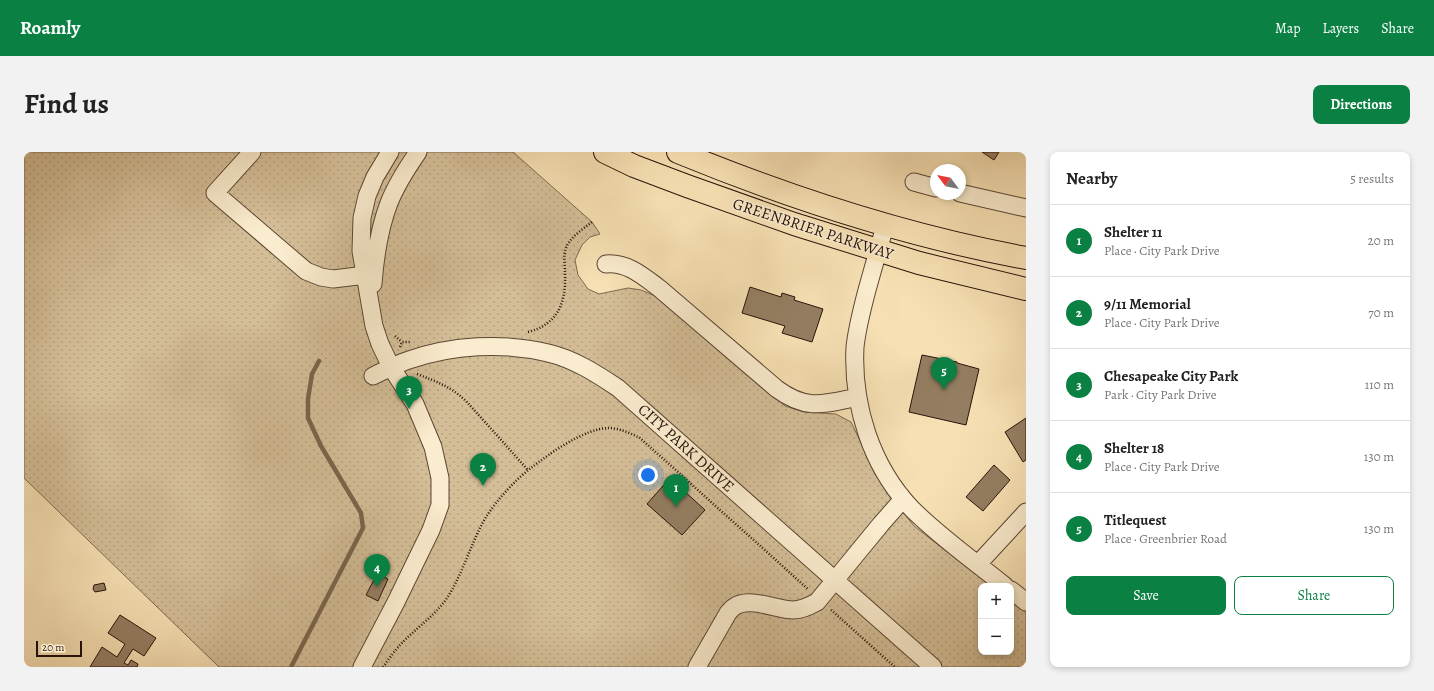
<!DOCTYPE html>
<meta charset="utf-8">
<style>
:root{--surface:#fff;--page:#f2f2f2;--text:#222;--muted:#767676;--line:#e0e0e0;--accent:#0b8043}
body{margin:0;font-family:Alegreya,serif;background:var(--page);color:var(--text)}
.controls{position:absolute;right:12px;bottom:12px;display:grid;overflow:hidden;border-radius:8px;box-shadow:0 2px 6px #0003}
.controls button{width:36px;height:36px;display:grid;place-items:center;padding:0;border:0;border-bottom:1px solid var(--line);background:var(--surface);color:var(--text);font:20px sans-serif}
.compass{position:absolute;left:906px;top:12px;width:36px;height:36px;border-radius:50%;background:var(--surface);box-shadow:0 2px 6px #0003;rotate:302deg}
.scale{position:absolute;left:12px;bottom:10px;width:46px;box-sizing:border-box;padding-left:4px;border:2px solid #29130a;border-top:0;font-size:11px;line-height:14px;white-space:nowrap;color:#29130a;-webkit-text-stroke:3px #faecce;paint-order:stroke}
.you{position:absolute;left:624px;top:323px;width:14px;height:14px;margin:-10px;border:3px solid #fff;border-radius:50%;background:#1a73e8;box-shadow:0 0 0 6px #1a73e833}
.badge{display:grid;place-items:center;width:26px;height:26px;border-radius:50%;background:var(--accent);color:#fff;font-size:13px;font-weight:700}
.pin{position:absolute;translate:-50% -33px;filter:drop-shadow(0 1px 2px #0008)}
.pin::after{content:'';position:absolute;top:21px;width:14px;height:12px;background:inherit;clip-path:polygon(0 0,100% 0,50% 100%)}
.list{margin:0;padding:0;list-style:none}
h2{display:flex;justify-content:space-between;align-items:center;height:52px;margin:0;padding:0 16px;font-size:17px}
h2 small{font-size:13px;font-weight:400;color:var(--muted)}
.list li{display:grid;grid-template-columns:26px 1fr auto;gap:12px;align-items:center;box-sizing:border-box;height:72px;padding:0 16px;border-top:1px solid var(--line)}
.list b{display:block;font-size:15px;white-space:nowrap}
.list p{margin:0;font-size:13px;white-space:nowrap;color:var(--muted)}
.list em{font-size:13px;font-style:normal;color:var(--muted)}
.actions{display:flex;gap:8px;padding:12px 16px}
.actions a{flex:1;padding:9px 0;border:1px solid var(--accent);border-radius:8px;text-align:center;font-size:14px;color:var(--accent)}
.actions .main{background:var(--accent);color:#fff}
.map{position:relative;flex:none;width:1002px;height:515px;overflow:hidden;border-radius:8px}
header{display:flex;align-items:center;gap:24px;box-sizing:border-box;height:56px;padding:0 20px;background:var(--accent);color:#fff}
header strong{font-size:19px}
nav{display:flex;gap:22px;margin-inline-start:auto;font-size:14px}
.intro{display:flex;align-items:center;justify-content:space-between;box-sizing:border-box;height:96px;padding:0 24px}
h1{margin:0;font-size:28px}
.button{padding:10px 18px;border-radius:8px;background:var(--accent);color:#fff;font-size:14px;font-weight:700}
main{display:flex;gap:24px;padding:0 24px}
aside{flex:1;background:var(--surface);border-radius:8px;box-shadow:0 2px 6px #0003}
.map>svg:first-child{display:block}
</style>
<header>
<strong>Roamly</strong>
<nav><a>Map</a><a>Layers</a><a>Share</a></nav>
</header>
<div class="intro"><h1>Find us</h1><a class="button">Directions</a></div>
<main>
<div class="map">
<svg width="1002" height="515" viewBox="0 0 1002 515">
<defs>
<pattern id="park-dots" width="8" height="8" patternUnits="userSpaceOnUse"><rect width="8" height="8" fill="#d4be97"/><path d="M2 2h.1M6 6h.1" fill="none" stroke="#b6a281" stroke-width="1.8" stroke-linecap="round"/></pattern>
</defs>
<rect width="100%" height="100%" fill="#f7e1b4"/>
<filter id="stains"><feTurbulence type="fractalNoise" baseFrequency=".005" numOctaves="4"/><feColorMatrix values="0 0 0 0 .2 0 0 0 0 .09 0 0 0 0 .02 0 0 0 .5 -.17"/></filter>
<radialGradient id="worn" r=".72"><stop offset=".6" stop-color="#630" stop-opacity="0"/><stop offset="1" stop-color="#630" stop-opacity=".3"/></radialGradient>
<!-- park -->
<path fill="url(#park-dots)" stroke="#7e6850" d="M0 0H489L568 70 576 82 566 85 558 93 551 108 554 123 564 137 575 142 604 136 617 138 636 146 761 254 780 260 812 262 827 270 852 322 862 339 890 374 967 434H957V500H987V449L1002 461V515H195L0 326Z"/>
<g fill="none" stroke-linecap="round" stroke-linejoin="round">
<!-- stream -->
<path stroke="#7b654d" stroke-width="4.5" d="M267 515 339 376 337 361 297 294 284 266V247L288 222 295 209"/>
</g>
<!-- building -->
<path fill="#947e62" stroke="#29130a" d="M958 0H975L970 8Z
M726 135 757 145 758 141 771 145 770 148 799 157 788 190 758 181 761 174 718 161Z
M898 203 933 210V211L955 217 942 273 885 260Z
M1002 266V308L999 310 981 280Z
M970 313 986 328 959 359 942 345Z
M646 326 681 358 658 383 623 352Z
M353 422 364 427 354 449 342 443Z
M80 431 82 438 71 440 69 437 70 433Z
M96 463 132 486 120 504 109 497 100 511 104 513 107 508 114 512 113 515H66L78 495 93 505 101 492 84 481Z"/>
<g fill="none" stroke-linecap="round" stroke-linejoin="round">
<!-- minor casing -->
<g stroke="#5c4634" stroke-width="19">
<path id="minor" d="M228 0 191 41 282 119 297 125 309 127 350 122
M890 30 912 36
M936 41 1002 56
M861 74C855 95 849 117 843 138 838 157 833 176 831 195 828 253 847 314 888 357 916 385 950 409 981 434
M582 112C603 110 619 124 635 136L753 237C783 259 800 252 834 245
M349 132C351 105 355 77 365 51 372 33 383 16 394 0
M349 224C361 218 373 212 385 208 428 193 479 190 524 201 550 207 573 222 594 236L909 515
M954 412 1002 360
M987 438 1002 450
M338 515 372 450 407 378 416 353V326L409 295 391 252 367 215 356 192 350 174 337 99 338 66 343 44 351 25 366 0
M673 515 704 461C706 459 708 456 710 455 725 444 753 458 769 458 778 458 785 454 793 450L857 372 879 347"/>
</g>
<!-- major casing -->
<g stroke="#29130a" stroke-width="24">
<path id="major" d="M581 0 610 14 663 34 770 72 895 111 1002 137
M654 0C766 46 882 84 1002 106"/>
</g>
<!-- path -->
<path stroke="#29130a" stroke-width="2.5" stroke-dasharray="1 2" stroke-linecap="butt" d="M504 180C535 172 542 150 541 121 541 113 539 103 542 96 546 85 559 77 568 70
M371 184 378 190
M376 195 378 190H386
M393 222C413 230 426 234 442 249L504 318
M807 458 871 515
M359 515C364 508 370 500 376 493 390 478 408 466 421 449 439 423 446 392 462 365 473 348 491 328 507 316 526 301 560 277 584 276 595 276 606 281 616 286L784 437"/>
<!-- minor -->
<use href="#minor" stroke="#faecce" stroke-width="17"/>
<!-- major -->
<use href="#major" stroke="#f7e1b4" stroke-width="22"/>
</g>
<g text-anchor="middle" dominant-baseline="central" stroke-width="3" stroke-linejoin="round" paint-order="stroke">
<!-- street labels -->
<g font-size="16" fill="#29130a" stroke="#faecce">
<text transform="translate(789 77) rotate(18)">GREENBRIER PARKWAY</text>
<text transform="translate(662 296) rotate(42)">CITY PARK DRIVE</text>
</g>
</g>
<rect width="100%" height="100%" filter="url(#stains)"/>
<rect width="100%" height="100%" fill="url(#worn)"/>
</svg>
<div class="controls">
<button>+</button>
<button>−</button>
</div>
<svg class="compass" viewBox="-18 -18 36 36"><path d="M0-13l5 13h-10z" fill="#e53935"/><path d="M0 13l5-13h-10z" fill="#767676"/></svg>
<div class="scale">20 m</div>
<div class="you"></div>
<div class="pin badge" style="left:652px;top:355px">1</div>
<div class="pin badge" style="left:459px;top:334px">2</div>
<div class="pin badge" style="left:385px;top:257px">3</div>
<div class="pin badge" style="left:353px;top:435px">4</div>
<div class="pin badge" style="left:920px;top:238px">5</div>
</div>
<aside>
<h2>Nearby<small>5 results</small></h2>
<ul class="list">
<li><span class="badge">1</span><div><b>Shelter 11</b><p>Place · City Park Drive</p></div><em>20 m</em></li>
<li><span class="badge">2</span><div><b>9/11 Memorial</b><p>Place · City Park Drive</p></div><em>70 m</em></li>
<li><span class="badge">3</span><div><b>Chesapeake City Park</b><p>Park · City Park Drive</p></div><em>110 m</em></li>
<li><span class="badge">4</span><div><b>Shelter 18</b><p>Place · City Park Drive</p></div><em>130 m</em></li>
<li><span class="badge">5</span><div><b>Titlequest</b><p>Place · Greenbrier Road</p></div><em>130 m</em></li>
</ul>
<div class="actions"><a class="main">Save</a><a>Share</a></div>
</aside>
</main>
